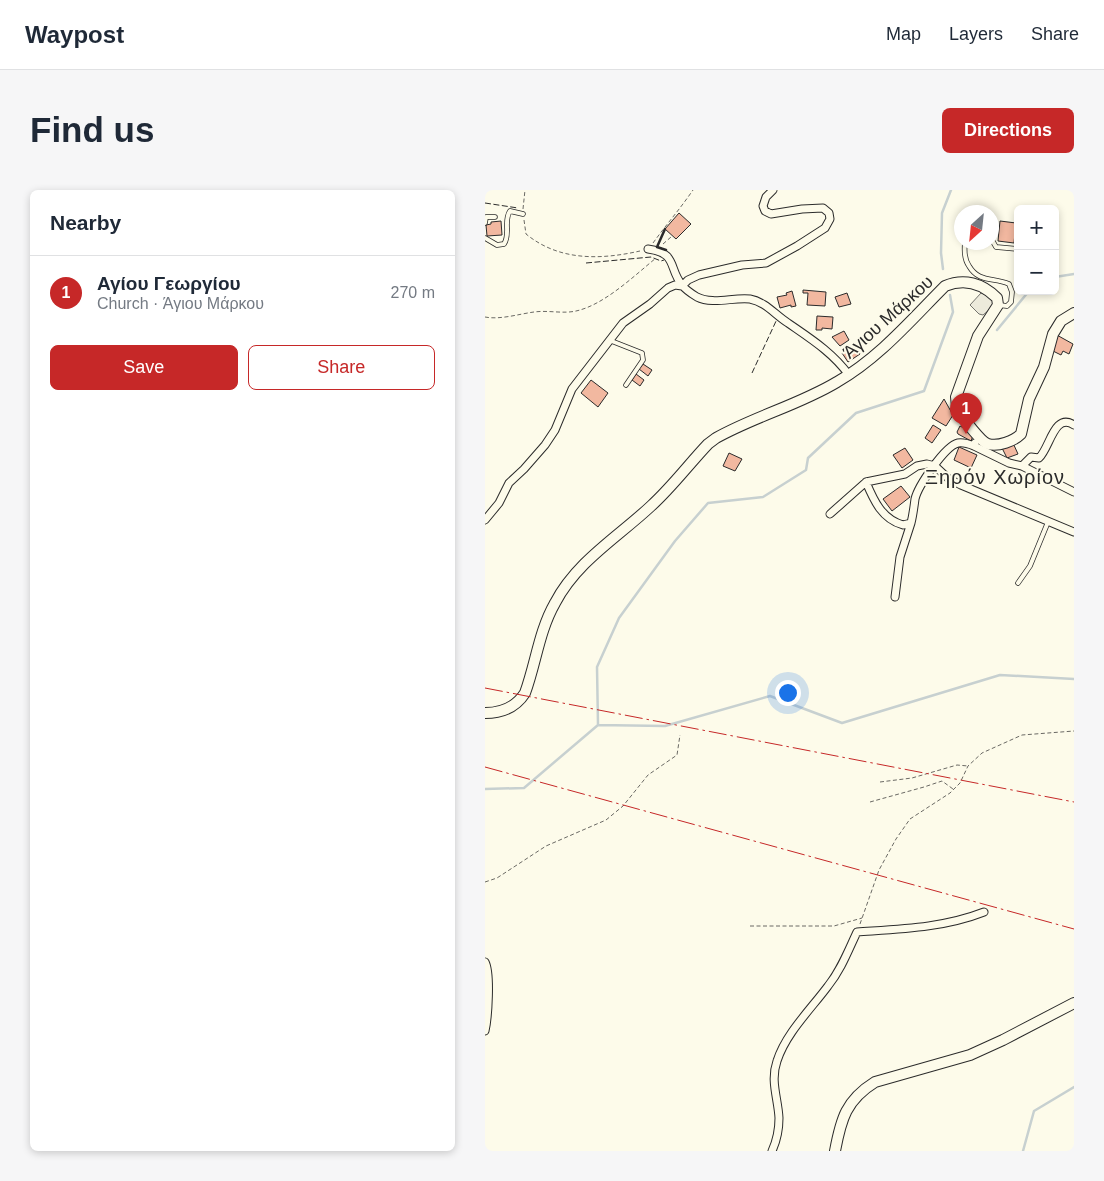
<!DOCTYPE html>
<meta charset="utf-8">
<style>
:root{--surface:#fff;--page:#f6f6f7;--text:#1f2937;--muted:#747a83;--line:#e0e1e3;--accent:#c62828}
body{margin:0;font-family:Helvetica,sans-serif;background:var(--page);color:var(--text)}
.controls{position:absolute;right:15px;top:15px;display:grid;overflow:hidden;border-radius:8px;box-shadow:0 2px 8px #0003}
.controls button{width:45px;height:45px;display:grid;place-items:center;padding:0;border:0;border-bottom:1px solid var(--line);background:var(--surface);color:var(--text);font:25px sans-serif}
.compass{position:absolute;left:469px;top:15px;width:45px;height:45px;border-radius:50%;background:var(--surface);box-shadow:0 2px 8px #0003;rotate:207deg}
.you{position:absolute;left:302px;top:502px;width:18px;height:18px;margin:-12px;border:4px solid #fff;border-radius:50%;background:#1a73e8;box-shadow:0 0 0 8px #1a73e833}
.badge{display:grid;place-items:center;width:32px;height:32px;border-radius:50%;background:var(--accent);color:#fff;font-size:16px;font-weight:700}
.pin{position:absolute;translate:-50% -41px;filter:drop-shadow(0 1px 2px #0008)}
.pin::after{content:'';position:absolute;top:26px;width:18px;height:15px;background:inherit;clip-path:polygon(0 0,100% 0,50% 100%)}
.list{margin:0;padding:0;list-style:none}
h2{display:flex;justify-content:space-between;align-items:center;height:65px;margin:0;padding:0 20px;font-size:21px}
h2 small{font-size:16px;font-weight:400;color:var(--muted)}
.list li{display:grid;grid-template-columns:32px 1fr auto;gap:15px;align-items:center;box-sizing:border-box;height:75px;padding:0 20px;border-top:1px solid var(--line)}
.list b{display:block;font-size:19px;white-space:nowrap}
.list p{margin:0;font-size:16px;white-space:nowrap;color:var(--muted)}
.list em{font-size:16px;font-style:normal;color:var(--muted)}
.actions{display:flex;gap:10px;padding:15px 20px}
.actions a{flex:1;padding:11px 0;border:1px solid var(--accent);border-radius:8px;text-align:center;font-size:18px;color:var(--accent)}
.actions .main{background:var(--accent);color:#fff}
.map{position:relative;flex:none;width:589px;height:961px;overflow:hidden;border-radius:8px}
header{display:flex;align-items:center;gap:30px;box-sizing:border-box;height:70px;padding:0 25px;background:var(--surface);border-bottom:1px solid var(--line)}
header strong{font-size:24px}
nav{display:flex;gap:28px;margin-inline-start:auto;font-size:18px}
.intro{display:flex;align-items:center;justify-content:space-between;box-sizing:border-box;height:120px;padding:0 30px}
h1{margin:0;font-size:35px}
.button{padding:12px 22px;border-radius:8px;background:var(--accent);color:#fff;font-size:18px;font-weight:700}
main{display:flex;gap:30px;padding:0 30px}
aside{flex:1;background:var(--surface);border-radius:8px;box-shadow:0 2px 8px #0003}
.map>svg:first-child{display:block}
</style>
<header>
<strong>Waypost</strong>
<nav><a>Map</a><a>Layers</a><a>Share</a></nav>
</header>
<div class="intro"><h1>Find us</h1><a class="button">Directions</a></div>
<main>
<aside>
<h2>Nearby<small></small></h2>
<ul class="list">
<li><span class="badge">1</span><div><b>Αγίου Γεωργίου</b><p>Church · Άγιου Μάρκου</p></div><em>270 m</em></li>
</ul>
<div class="actions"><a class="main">Save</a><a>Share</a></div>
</aside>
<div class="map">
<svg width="589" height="961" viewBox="0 0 589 961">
<rect width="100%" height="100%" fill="#fdfbea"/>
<!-- parking -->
<path fill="#eceadb" stroke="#74746e" d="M496 103 504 106 508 111 509 116 498 125 494 124 485 115Z"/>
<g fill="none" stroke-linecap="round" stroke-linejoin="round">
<!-- stream -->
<path stroke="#c7d0d0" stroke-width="2.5" d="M458 79 456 63 457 23 466 0
M570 87 589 84
M512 140 544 101
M113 535 112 477 134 428 190 351 223 313 278 307 321 280 323 268 371 223 439 201 468 122 465 105
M0 599 39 598 113 535 180 536 285 506 357 533 515 485 589 489
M538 961 549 921 589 897"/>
</g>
<!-- building -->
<path fill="#f2b8a0" stroke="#2b2b2b" d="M194 23 206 34 191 49 180 39Z
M16 31 17 45 2 46 1 35 6 34V32Z
M515 31 531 33 529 53 513 51Z
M318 100 341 102 340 116 322 115 323 103H318Z
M307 101 311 116 306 117V115L295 118 292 107 302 105 301 103Z
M362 103 366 114 354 117 350 107Z
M332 126 348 127 347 139 337 138V140H331Z
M359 141 364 150 355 156 347 147Z
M570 144 588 154 584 164 578 161 576 165 566 160Z
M369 156 375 164 363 172 357 163Z
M158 174 167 180 163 186 154 179Z
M151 184 159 190 155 196 147 190Z
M106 190 123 203 113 217 96 203Z
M459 209 468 225 461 236 447 228Z
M448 235 456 240 447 253 440 248Z
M475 236 489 243 486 251 473 244 472 242Z
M528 253 533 264 522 268 517 258Z
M474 257 492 265 486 278 469 270Z
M420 258 428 270 417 278 408 265Z
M244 263 257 269 250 281 238 276Z
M416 296 425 307 407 321 398 309Z"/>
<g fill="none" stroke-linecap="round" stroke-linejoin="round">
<!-- lane casing -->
<g stroke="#2b2b2b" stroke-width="5.5">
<path id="lane" d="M0 33 1 27H10
M0 48 12 55 19 54C26 44 18 31 25 21L38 24
M507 50 511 57 533 59
M480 52C479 61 479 69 484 76 494 93 508 87 524 94L527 102 526 112 522 116 514 115
M124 150 157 163 158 170 141 195
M533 393 545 376 563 332"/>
</g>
<!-- street casing -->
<g stroke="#2b2b2b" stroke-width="9">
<path id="street" d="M163 59C193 63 183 78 197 95 200 99 207 104 212 107 228 115 248 107 265 109 281 112 290 125 303 133 326 149 347 162 364 185
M490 253 489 256 524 273 537 276 589 302
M537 276 546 267 554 268C565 258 569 222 589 235
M381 292C389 311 397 329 418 335L426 333C428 325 429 317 430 309 433 296 460 256 473 253 479 252 484 254 489 256
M345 324 381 292 420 284 432 276 442 274 450 276 464 289 476 295 589 342
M0 330 14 313 24 293 39 279 60 255 70 240 87 199 138 133 165 114 183 98 190 95 197 96 203 90 214 85 257 75 281 73 312 56 340 38 345 29 344 23 338 18 317 19 286 24 280 21 278 16 281 7 288 0
M410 407 415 367 426 333
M0 772C6 783 3 828 0 841
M287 961C292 950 294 940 294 928 293 908 285 891 292 871 301 843 326 819 343 796 356 780 363 761 372 742 415 739 458 738 499 722"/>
</g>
<!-- secondary casing -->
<g stroke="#2b2b2b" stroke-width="12">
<path id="secondary" d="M0 523C17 523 31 517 40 503 51 473 54 441 70 413 92 371 133 347 166 316 187 297 204 274 223 254L231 248C270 226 314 215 352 192 394 168 426 130 460 96 479 88 497 93 512 108L513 115 493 146 471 207C471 212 472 217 474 222 479 229 496 252 503 254 513 257 529 251 536 244L544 209 559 177 568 144 576 131 589 123
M350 961C356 929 361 910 390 892L485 865 518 850 589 813"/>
</g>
<!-- path -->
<path stroke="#6a6964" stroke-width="1" stroke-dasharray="4 2.5" stroke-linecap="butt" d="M38 19 40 0
M39 30 41 44C74 71 115 70 155 61
M168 53C181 35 195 19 208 0
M178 54 186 47
M0 127C15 130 34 124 49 122 63 120 78 124 91 121 119 115 149 86 171 68
M395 592 427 588 472 575 483 576
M385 612 439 597 457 591 468 599
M0 692 12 688 61 656 121 630 138 616 163 585 192 565 195 545
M375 734 394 680 411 649 425 629 465 603 475 593 483 576 497 563 537 545 589 541
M265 736H349L377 728"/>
<!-- lane -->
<use href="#lane" stroke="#fdfbea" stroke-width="4"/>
<!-- street -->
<use href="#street" stroke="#fdfbea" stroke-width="7"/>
<!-- secondary -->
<use href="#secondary" stroke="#fdfbea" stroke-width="10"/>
<!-- fence -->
<path stroke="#2b2b2b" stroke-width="1" stroke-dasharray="6 2.5" stroke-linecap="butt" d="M0 13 33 18
M101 73 166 67 176 71 179 70
M267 183 292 129"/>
<!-- wall -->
<path stroke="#2b2b2b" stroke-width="2.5" d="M180 39 172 57 181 60"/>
<!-- power -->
<path stroke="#c62828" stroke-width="1" stroke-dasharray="18 4 2.5 4" stroke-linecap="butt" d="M0 498 589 612
M0 577 589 739"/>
</g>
<g text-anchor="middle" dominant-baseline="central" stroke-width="4" stroke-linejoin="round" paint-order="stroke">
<!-- street labels -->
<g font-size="18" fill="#2b2b2b" stroke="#fdfbea">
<text transform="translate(403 127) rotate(-42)">Άγιου Μάρκου</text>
</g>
<!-- quarter labels -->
<g font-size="20" letter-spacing="1" fill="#2b2b2b" stroke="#fdfbea">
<text x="510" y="287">Ξηρόν Χωρίον</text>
</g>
</g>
</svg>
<div class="controls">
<button>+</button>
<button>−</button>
</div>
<svg class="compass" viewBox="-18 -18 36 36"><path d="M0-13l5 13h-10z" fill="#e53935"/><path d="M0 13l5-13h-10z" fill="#747a83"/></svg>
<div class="you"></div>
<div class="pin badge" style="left:481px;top:244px">1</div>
</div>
</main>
